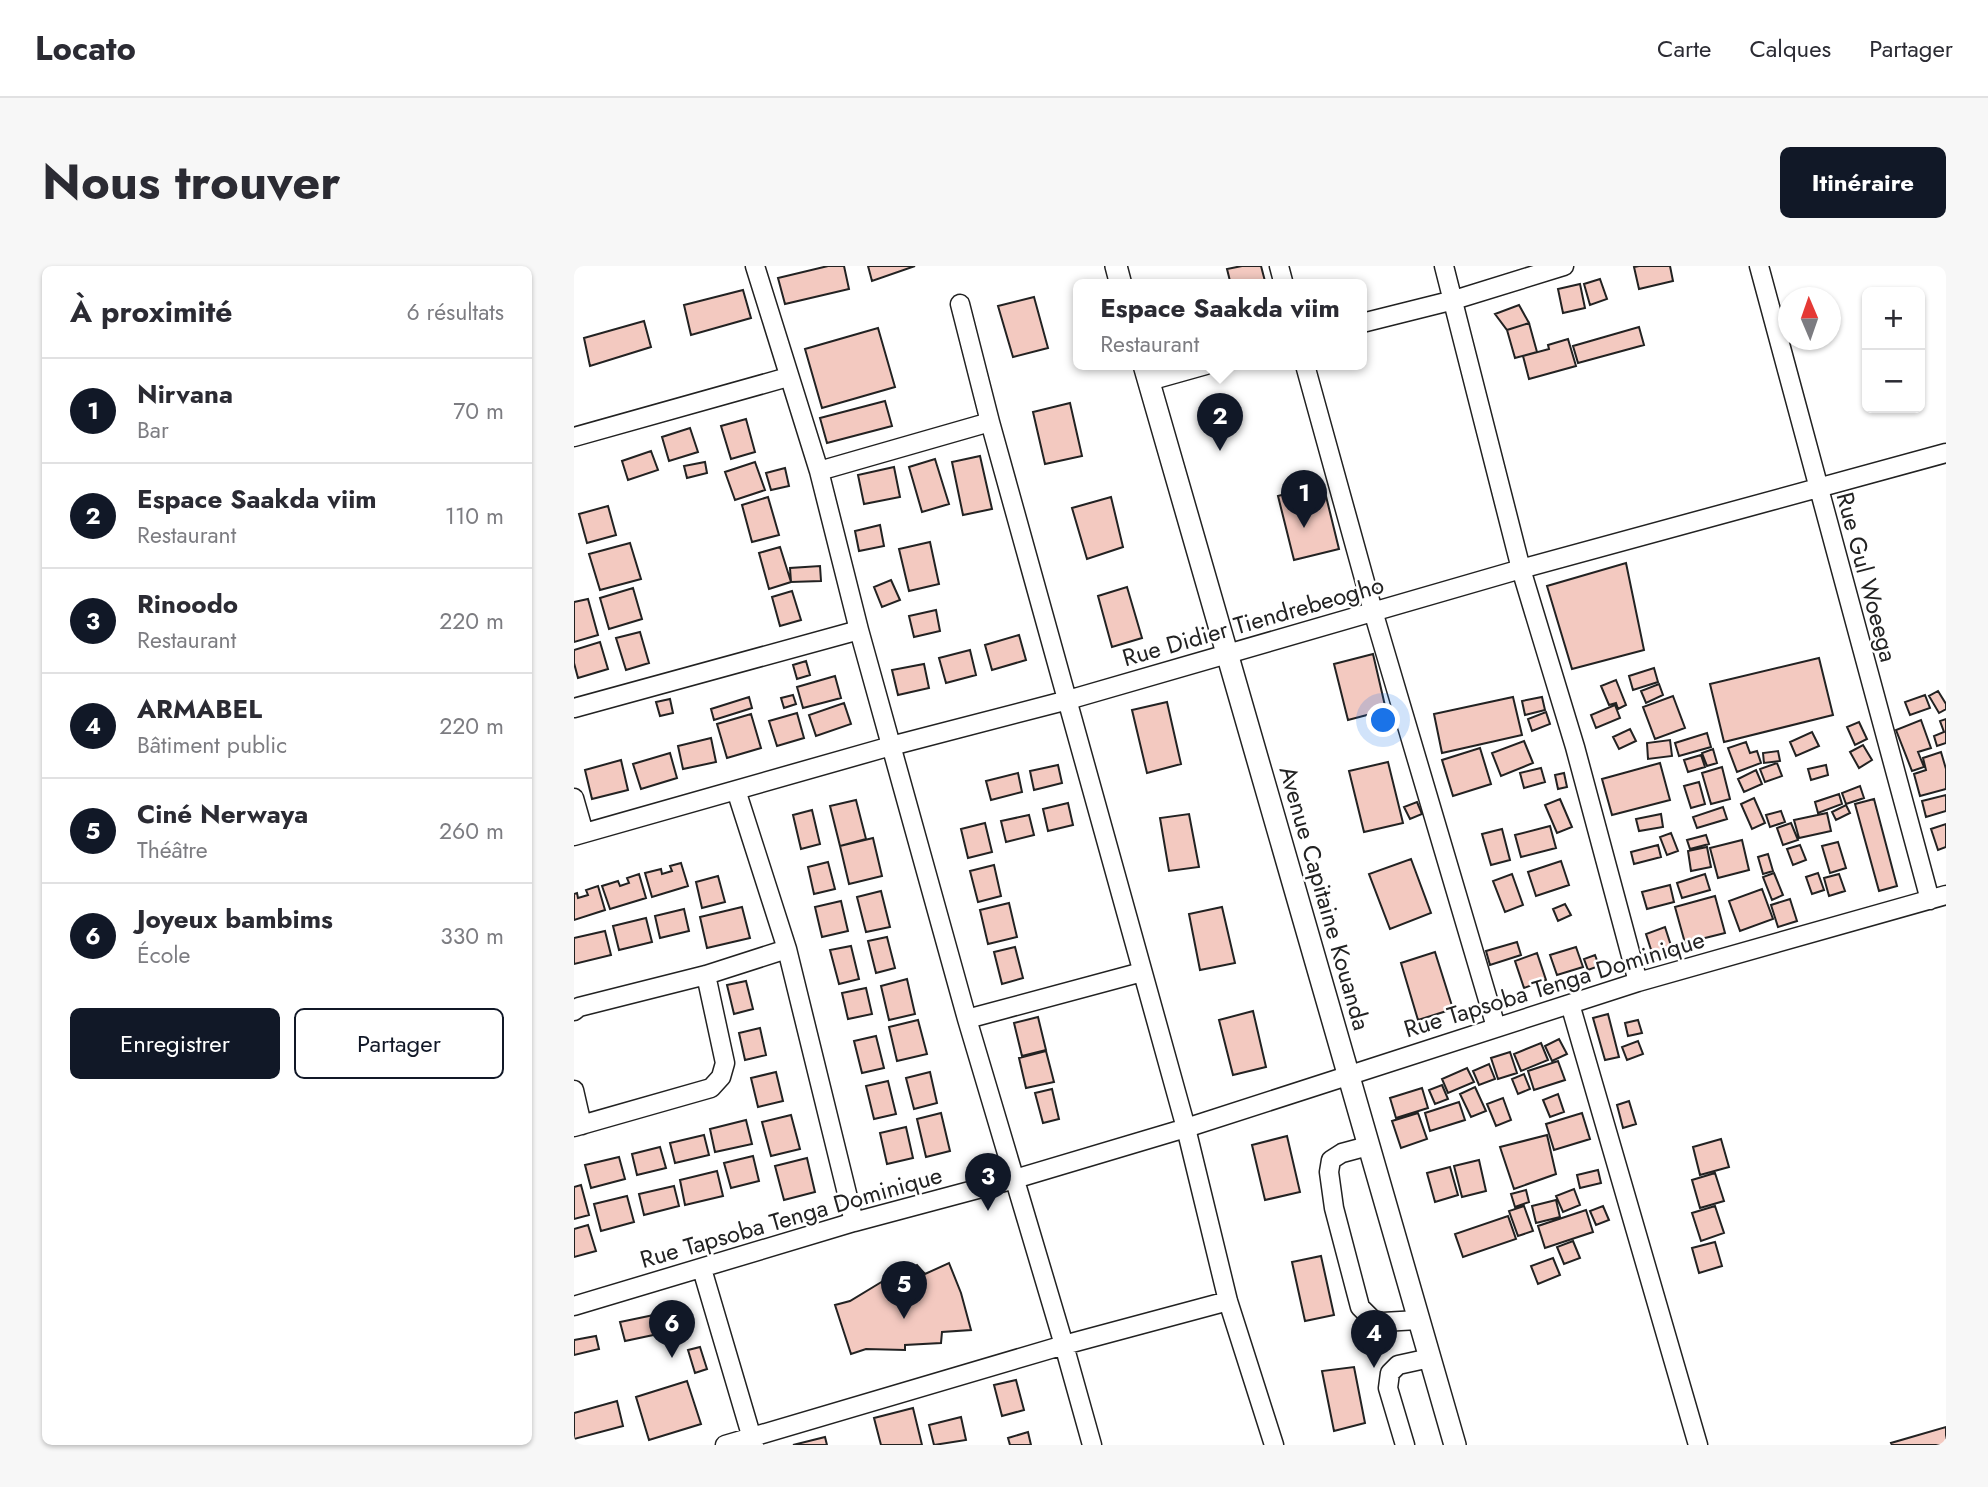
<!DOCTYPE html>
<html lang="fr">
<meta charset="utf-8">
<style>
:root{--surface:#fff;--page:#f7f7f7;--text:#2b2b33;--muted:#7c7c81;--line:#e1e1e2;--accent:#111827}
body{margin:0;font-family:Jost,sans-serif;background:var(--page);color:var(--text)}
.controls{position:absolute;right:21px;top:21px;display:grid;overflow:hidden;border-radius:10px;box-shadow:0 2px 5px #0004}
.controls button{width:63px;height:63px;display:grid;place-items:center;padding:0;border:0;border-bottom:2px solid var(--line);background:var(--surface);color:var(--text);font:35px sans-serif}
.compass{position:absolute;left:1204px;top:21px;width:63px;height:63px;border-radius:50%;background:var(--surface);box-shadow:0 2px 5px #0004;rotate:358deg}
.you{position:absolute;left:810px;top:455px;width:24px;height:24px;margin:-18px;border:5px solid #fff;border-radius:50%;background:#1a73e8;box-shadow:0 0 0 10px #1a73e833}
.badge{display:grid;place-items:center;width:46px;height:46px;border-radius:50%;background:var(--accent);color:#fff;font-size:23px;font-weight:700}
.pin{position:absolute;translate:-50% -58px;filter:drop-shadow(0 2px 4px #0008)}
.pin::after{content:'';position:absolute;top:37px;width:24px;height:21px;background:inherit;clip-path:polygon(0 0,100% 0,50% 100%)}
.popup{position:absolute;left:499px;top:13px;width:294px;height:91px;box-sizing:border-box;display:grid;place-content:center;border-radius:10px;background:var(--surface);filter:drop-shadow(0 2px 5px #0005);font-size:23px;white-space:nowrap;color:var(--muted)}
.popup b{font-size:26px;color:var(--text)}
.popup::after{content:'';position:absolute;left:50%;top:100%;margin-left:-14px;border:14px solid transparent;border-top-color:var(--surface)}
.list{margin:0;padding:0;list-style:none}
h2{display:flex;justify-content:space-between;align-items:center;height:91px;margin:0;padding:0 28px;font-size:30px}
h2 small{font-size:23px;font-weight:400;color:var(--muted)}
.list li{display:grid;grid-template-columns:46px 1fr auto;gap:21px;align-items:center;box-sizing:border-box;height:105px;padding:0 28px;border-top:2px solid var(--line)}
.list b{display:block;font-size:26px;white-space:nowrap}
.list p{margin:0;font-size:23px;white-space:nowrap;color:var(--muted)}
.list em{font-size:23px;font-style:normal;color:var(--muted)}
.actions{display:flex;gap:14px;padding:21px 28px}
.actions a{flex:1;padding:16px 0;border:2px solid var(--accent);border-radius:10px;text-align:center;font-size:24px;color:var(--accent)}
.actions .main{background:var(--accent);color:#fff}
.map{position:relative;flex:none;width:1372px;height:1179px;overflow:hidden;border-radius:10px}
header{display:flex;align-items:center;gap:42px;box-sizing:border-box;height:98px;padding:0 35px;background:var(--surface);border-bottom:2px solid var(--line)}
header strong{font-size:33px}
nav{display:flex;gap:38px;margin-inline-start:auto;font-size:24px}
.intro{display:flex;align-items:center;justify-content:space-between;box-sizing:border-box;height:168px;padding:0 42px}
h1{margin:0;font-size:49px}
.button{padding:18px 32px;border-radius:10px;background:var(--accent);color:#fff;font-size:24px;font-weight:700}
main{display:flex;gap:42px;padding:0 42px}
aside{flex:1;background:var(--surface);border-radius:10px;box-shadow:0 2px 5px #0004}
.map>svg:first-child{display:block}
</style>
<header>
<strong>Locato</strong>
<nav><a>Carte</a><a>Calques</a><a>Partager</a></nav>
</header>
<div class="intro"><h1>Nous trouver</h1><a class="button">Itinéraire</a></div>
<main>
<aside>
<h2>À proximité<small>6 résultats</small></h2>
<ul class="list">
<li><span class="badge">1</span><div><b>Nirvana</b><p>Bar</p></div><em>70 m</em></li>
<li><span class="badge">2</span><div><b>Espace Saakda viim</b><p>Restaurant</p></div><em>110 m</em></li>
<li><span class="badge">3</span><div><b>Rinoodo</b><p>Restaurant</p></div><em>220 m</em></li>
<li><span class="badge">4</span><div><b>ARMABEL</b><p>Bâtiment public</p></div><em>220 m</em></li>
<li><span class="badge">5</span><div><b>Ciné Nerwaya</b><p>Théâtre</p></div><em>260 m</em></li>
<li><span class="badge">6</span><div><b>Joyeux bambims</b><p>École</p></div><em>330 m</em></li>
</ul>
<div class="actions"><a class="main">Enregistrer</a><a>Partager</a></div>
</aside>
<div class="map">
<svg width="1372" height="1179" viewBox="0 0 1372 1179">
<rect width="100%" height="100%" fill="#fff"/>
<!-- building -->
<path fill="#f3c9c0" stroke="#222" stroke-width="2" d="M254 0H270L275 23 211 38 204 12Z
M294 0H341L298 15Z
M668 0H687L692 19H657L653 3Z
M1065 0H1096L1099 15 1065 23 1060 1Z
M1026 13 1033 33 1016 39 1010 18Z
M1006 18 1011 42 989 47 984 23Z
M169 24 177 52 117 69 110 39Z
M460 31 474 82 439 91 424 40Z
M945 39 955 57 933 64 921 48Z
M70 55 77 81 16 100 10 72Z
M955 57 963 86 941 92 933 64Z
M1065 61 1070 79 1004 97 999 80Z
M304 62 321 121 248 142 231 83Z
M994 73 1002 100 955 113 949 90 975 83 974 79Z
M311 135 318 160 253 177 246 152Z
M496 137 508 190 471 198 459 146Z
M172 153 181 186 157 193 147 160Z
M116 162 124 186 95 195 88 171Z
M77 185 84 204 54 214 48 195Z
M406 190 418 243 389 249 378 196Z
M361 193 375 238 348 246 335 201Z
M131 196 133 207 113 212 110 200Z
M181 196 191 224 161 234 151 206Z
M320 201 326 231 290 238 284 209Z
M211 202 215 220 197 224 192 207Z
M749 218 765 283 720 294 704 230Z
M194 231 205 269 178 276 168 239Z
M537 231 549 281 513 293 498 242Z
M34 240 42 269 13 277 5 248Z
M306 259 310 280 285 285 281 265Z
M356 276 365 318 335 325 325 283Z
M56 277 67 313 26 324 15 288Z
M206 281 217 316 195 323 185 287Z
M1052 297 1070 384 998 403 973 320Z
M246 300 247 315 217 316 216 302Z
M317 314 326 334 308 341 300 321Z
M553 321 568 372 538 381 524 330Z
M59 322 68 353 35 363 26 332Z
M218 325 227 354 206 360 198 331Z
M14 333 24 369 0 376V336Z
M362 344 366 365 340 371 335 350Z
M66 366 75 397 52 404 42 372Z
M445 369 452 394 418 404 411 379Z
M26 376 34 403 4 412 0 397V384Z
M396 384 402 409 372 417 365 392Z
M799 388 812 444 774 454 760 398Z
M1245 392 1259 449 1150 476 1136 418Z
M232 395 236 409 223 413 219 399Z
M350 398 355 422 324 429 318 404Z
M1080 402 1084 416 1059 424 1055 410Z
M261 410 267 432 229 442 223 421Z
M1042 414 1052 439 1044 443 1042 437 1035 439 1027 420Z
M1085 418 1089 429 1072 437 1067 425Z
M1364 425 1372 438V443L1365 447 1355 430Z
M219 429 222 438 210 442 207 432Z
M1351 429 1356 442 1336 449 1331 436Z
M1099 430 1111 462 1081 473 1069 441Z
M175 431 178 442 140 454 137 443Z
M939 431 948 469 868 487 860 448Z
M968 431 971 444 951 449 948 435Z
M96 433 99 447 86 450 82 436Z
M593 436 607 498 573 507 558 444Z
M270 437 277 458 242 470 235 449Z
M1041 439 1046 452 1022 462 1017 449Z
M972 446 976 458 958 465 954 453Z
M223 447 230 472 203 480 195 455Z
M177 448 187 482 153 492 143 458Z
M1372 453V477L1363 480 1360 470 1370 466 1366 455Z
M1347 454 1357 482 1344 486 1350 501 1338 505 1322 464Z
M1285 456 1293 473 1281 479 1273 461Z
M1056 463 1062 475 1045 483 1039 471Z
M1238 466 1245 480 1222 490 1216 476Z
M1133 467 1137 481 1105 490 1101 477Z
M137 472 142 496 109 503 104 480Z
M1096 474 1098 490 1074 493 1073 477Z
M950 475 959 497 927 510 918 487Z
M1172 476 1176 487 1183 485 1187 497 1163 506 1154 482Z
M1289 479 1298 494 1285 502 1276 486Z
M906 482 917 518 879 530 868 494Z
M1139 483 1143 497 1133 500 1128 487Z
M1204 485 1206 495 1190 497 1189 487Z
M1367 486 1372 503V523L1346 530 1340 508 1352 504 1349 492Z
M96 487 103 512 67 523 59 498Z
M1127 489 1131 501 1114 506 1110 494Z
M47 494 54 524 18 533 11 504Z
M814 496 829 557 790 566 775 505Z
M1086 497 1096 534 1038 549 1028 513Z
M1203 497 1208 510 1191 516 1186 503Z
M484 499 488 517 460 524 456 505Z
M1252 499 1254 509 1237 514 1234 503Z
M1148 501 1156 533 1137 538 1128 507Z
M967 502 971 516 950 522 946 507Z
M1182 504 1188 518 1170 526 1164 513Z
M444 507 448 526 417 534 412 515Z
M990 507 993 521 984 523 981 509Z
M1125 516 1131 538 1117 542 1110 520Z
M1286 520 1290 532 1272 538 1268 527Z
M1265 528 1268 538 1244 547 1241 536Z
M1372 529V545L1352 551 1348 535Z
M1180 532 1191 557 1178 563 1167 538Z
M986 533 998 561 983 567 971 539Z
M1300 533 1323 620 1305 625 1281 538Z
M282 534 292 573 266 580 256 540Z
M843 536 848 548 836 553 830 541Z
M494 537 499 559 474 565 469 543Z
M1272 539 1276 547 1262 554 1258 546Z
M1149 541 1153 553 1123 562 1119 551Z
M238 544 246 578 227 583 219 549Z
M1207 545 1211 556 1196 561 1192 549Z
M1253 547 1257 565 1225 572 1220 554Z
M615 548 625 601 595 605 586 552Z
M1087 548 1089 561 1065 565 1062 553Z
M455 549 460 569 432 576 427 555Z
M411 557 418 586 394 592 387 563Z
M1217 557 1224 574 1209 579 1203 562Z
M1372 558V581L1364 584 1357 563Z
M976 560 982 582 947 591 941 569Z
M928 563 936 594 917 599 908 568Z
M1097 567 1104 585 1093 589 1086 571Z
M1132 569 1135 578 1116 583 1113 574Z
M299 572 308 610 275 618 266 580Z
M1168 574 1175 604 1144 612 1136 582Z
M1264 576 1272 602 1256 607 1248 580Z
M1084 579 1087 591 1060 598 1057 586Z
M1226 579 1232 594 1219 599 1213 583Z
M1133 581 1137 601 1117 605 1114 585Z
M1194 588 1199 605 1189 608 1184 591Z
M837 593 857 647 816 663 795 608Z
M987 595 995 619 962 630 954 606Z
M254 596 261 623 240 628 234 601Z
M107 597 114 620 78 631 71 607 87 603 88 608 98 605 96 600Z
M420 599 427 630 404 636 396 605Z
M1200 607 1209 629 1198 634 1189 611Z
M1244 607 1250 624 1238 628 1232 611Z
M65 608 72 632 36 643 28 620 44 615 46 620 55 617 53 612Z
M938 608 949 639 931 646 919 615Z
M1131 608 1136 624 1108 632 1103 617Z
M1265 608 1271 625 1255 630 1250 612Z
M144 610 151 636 128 642 122 616Z
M1096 619 1100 636 1073 643 1068 626Z
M24 620 31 644 0 654V628L3 627 4 632 14 629 12 624Z
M1188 623 1199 653 1166 665 1155 635Z
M307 625 316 661 292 666 283 631Z
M1141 630 1151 667 1111 677 1101 641Z
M1216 633 1223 655 1204 661 1197 639Z
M267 635 274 665 248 671 241 641Z
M435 637 443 671 414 678 406 644Z
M991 638 997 649 984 655 979 643Z
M168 641 176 672 133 682 126 651Z
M648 641 661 697 626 704 615 648Z
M110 643 115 665 86 672 81 650Z
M72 652 78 676 45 684 39 660Z
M1091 661 1099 686 1080 693 1072 668Z
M31 665 37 689 0 698V672Z
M313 671 321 702 302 707 294 675Z
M943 676 947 689 916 699 912 685Z
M277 680 285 713 265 718 256 684Z
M441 681 449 712 428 718 420 686Z
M1002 681 1009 701 983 709 976 689Z
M861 686 879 743 844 754 827 697Z
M963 687 972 714 950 722 941 695Z
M1021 689 1025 700 1014 704 1010 693Z
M333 713 341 748 315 754 307 720Z
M172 715 179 743 160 748 153 719Z
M292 722 298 748 274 753 268 727Z
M679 745 692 801 659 809 645 754Z
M1034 748 1045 791 1031 794 1019 752Z
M464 751 472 784 448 790 440 757Z
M344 754 353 788 323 795 315 761Z
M1064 754 1068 767 1054 770 1051 757Z
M186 762 192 789 171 794 165 767Z
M302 770 310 802 288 807 280 775Z
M985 773 993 788 978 795 971 780Z
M1064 775 1069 788 1053 794 1048 781Z
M967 777 974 794 947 805 940 788Z
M472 785 480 816 452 822 445 792Z
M936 786 943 807 924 813 917 792Z
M984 795 991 814 960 824 954 805Z
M915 798 921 813 905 819 899 805Z
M893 802 900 816 874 827 868 813Z
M202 806 209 835 184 841 177 812Z
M356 806 363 837 340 843 332 812Z
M950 808 956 823 944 828 938 813Z
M314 815 322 848 300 853 292 820Z
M868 819 874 833 861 838 855 824Z
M901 821 912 845 897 851 886 828Z
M848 822 854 842 822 852 816 832Z
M478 823 485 853 469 857 461 827Z
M984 828 990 846 976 851 969 834Z
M929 832 937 854 922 860 913 838Z
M1055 835 1062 858 1049 862 1043 839Z
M885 836 891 854 856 865 851 847Z
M367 847 376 885 352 891 343 853Z
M844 847 853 873 827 882 818 855Z
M1008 847 1016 873 980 884 972 858Z
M217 849 226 883 197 890 188 856Z
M172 854 178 878 141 886 136 863Z
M332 861 339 892 313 898 306 867Z
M130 869 135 889 101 897 96 877Z
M973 869 982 908 940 923 926 881Z
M713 870 726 926 691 934 678 879Z
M1147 873 1155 901 1126 909 1119 881Z
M86 881 92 902 63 909 58 888Z
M179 890 185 915 157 922 150 897Z
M45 891 51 913 17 922 11 899Z
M233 892 241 926 210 934 201 900Z
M905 894 912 925 888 931 880 900Z
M876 901 884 929 861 936 853 907Z
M1024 904 1027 917 1006 922 1003 909Z
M143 905 149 930 111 939 106 914Z
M1141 907 1150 935 1126 942 1118 914Z
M7 919 15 949 0 953V921Z
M100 920 105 940 70 949 65 928Z
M1000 923 1006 939 989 946 982 930Z
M952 924 955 936 941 941 937 928Z
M53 930 60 956 27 965 20 938Z
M982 934 986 951 962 957 958 940Z
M950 940 959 965 944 970 935 945Z
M1029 940 1035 954 1022 959 1016 945Z
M1141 940 1150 967 1127 975 1118 947Z
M1012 944 1019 966 971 982 964 960Z
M934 950 942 973 889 991 881 968Z
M14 959 22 985 0 991V963Z
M999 975 1006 992 990 998 983 981Z
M1141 976 1148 1000 1125 1007 1118 982Z
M747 990 760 1049 731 1055 718 996Z
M979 992 986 1009 964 1018 957 1000Z
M375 997 387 1027 397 1064 368 1066 367 1077 331 1079V1084L292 1083 277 1088 261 1039 276 1035 314 1012 315 1018 343 999 351 1008Z
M99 1045 103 1064 51 1075 46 1056Z
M22 1070 25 1083 0 1089V1074Z
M126 1081 133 1103 121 1107 114 1084Z
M780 1101 791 1157 760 1165 748 1105Z
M442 1114 450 1144 428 1150 420 1119Z
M113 1115 127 1158 75 1174 62 1131Z
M43 1135 49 1160 0 1173V1147Z
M339 1142 348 1179H307L300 1152Z
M387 1151 392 1174 360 1179 355 1159Z
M1372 1161V1179H1318L1317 1177Z
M454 1166 457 1179H436L434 1172Z
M251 1171 253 1179H219Z"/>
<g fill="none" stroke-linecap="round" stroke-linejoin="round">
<!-- minor casing -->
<g stroke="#222" stroke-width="21">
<path id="minor" d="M181 0 245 205 285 364 393 753 490 1079 518 1179
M705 0 710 19
M870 0 947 303 1001 481 1064 716
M1185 0 1356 634
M386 38 416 156 612 862 654 1035 700 1179
M788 57 880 34 990 0
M731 99 799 345 922 761
M575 115 632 99
M0 171 214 111
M245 205 416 156
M0 442 285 364
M162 524 213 683 280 956
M0 532 10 567
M0 570 317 480 494 434 947 303 1372 187
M996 738 1124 1179
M0 745 5 741 132 709 213 683
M393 753 568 706
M0 824 8 859
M0 861 137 822 147 811 151 797 132 709
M794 880 768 887 757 894 755 906 760 942 786 1041 799 1054 809 1056 844 1054
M128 1003 180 1179
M0 1040 280 956 441 913 612 862 1064 716 1372 629
M151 1179 490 1079 654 1035
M831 1179 814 1122 816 1107 824 1099 856 1092"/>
</g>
<!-- tertiary casing -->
<g stroke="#222" stroke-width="24">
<path id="tertiary" d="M542 0 547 19
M570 99 881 1179"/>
</g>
<!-- minor -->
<use href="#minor" stroke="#fff" stroke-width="18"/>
<!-- tertiary -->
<use href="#tertiary" stroke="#fff" stroke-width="21"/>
</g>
<g text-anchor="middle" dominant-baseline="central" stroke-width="5" stroke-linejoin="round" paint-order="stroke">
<!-- street labels -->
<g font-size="24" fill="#222" stroke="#fff">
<text transform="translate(1293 311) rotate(75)">Rue Gul Woeega</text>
<text transform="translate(679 355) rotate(-16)">Rue Didier Tiendrebeogho</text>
<text transform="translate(751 632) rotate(74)">Avenue Capitaine Kouanda</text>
<text transform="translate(980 718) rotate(-17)">Rue Tapsoba Tenga Dominique</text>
<text transform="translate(217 951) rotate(-16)">Rue Tapsoba Tenga Dominique</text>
</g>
</g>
</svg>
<div class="controls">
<button>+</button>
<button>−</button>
</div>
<svg class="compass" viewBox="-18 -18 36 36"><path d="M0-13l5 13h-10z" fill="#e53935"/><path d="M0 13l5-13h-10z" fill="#7c7c81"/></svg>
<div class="you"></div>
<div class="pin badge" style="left:730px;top:262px">1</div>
<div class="pin badge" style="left:646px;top:185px">2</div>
<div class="popup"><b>Espace Saakda viim</b>Restaurant</div>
<div class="pin badge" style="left:414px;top:945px">3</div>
<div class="pin badge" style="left:800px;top:1102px">4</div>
<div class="pin badge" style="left:330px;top:1053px">5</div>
<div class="pin badge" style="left:98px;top:1092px">6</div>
</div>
</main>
